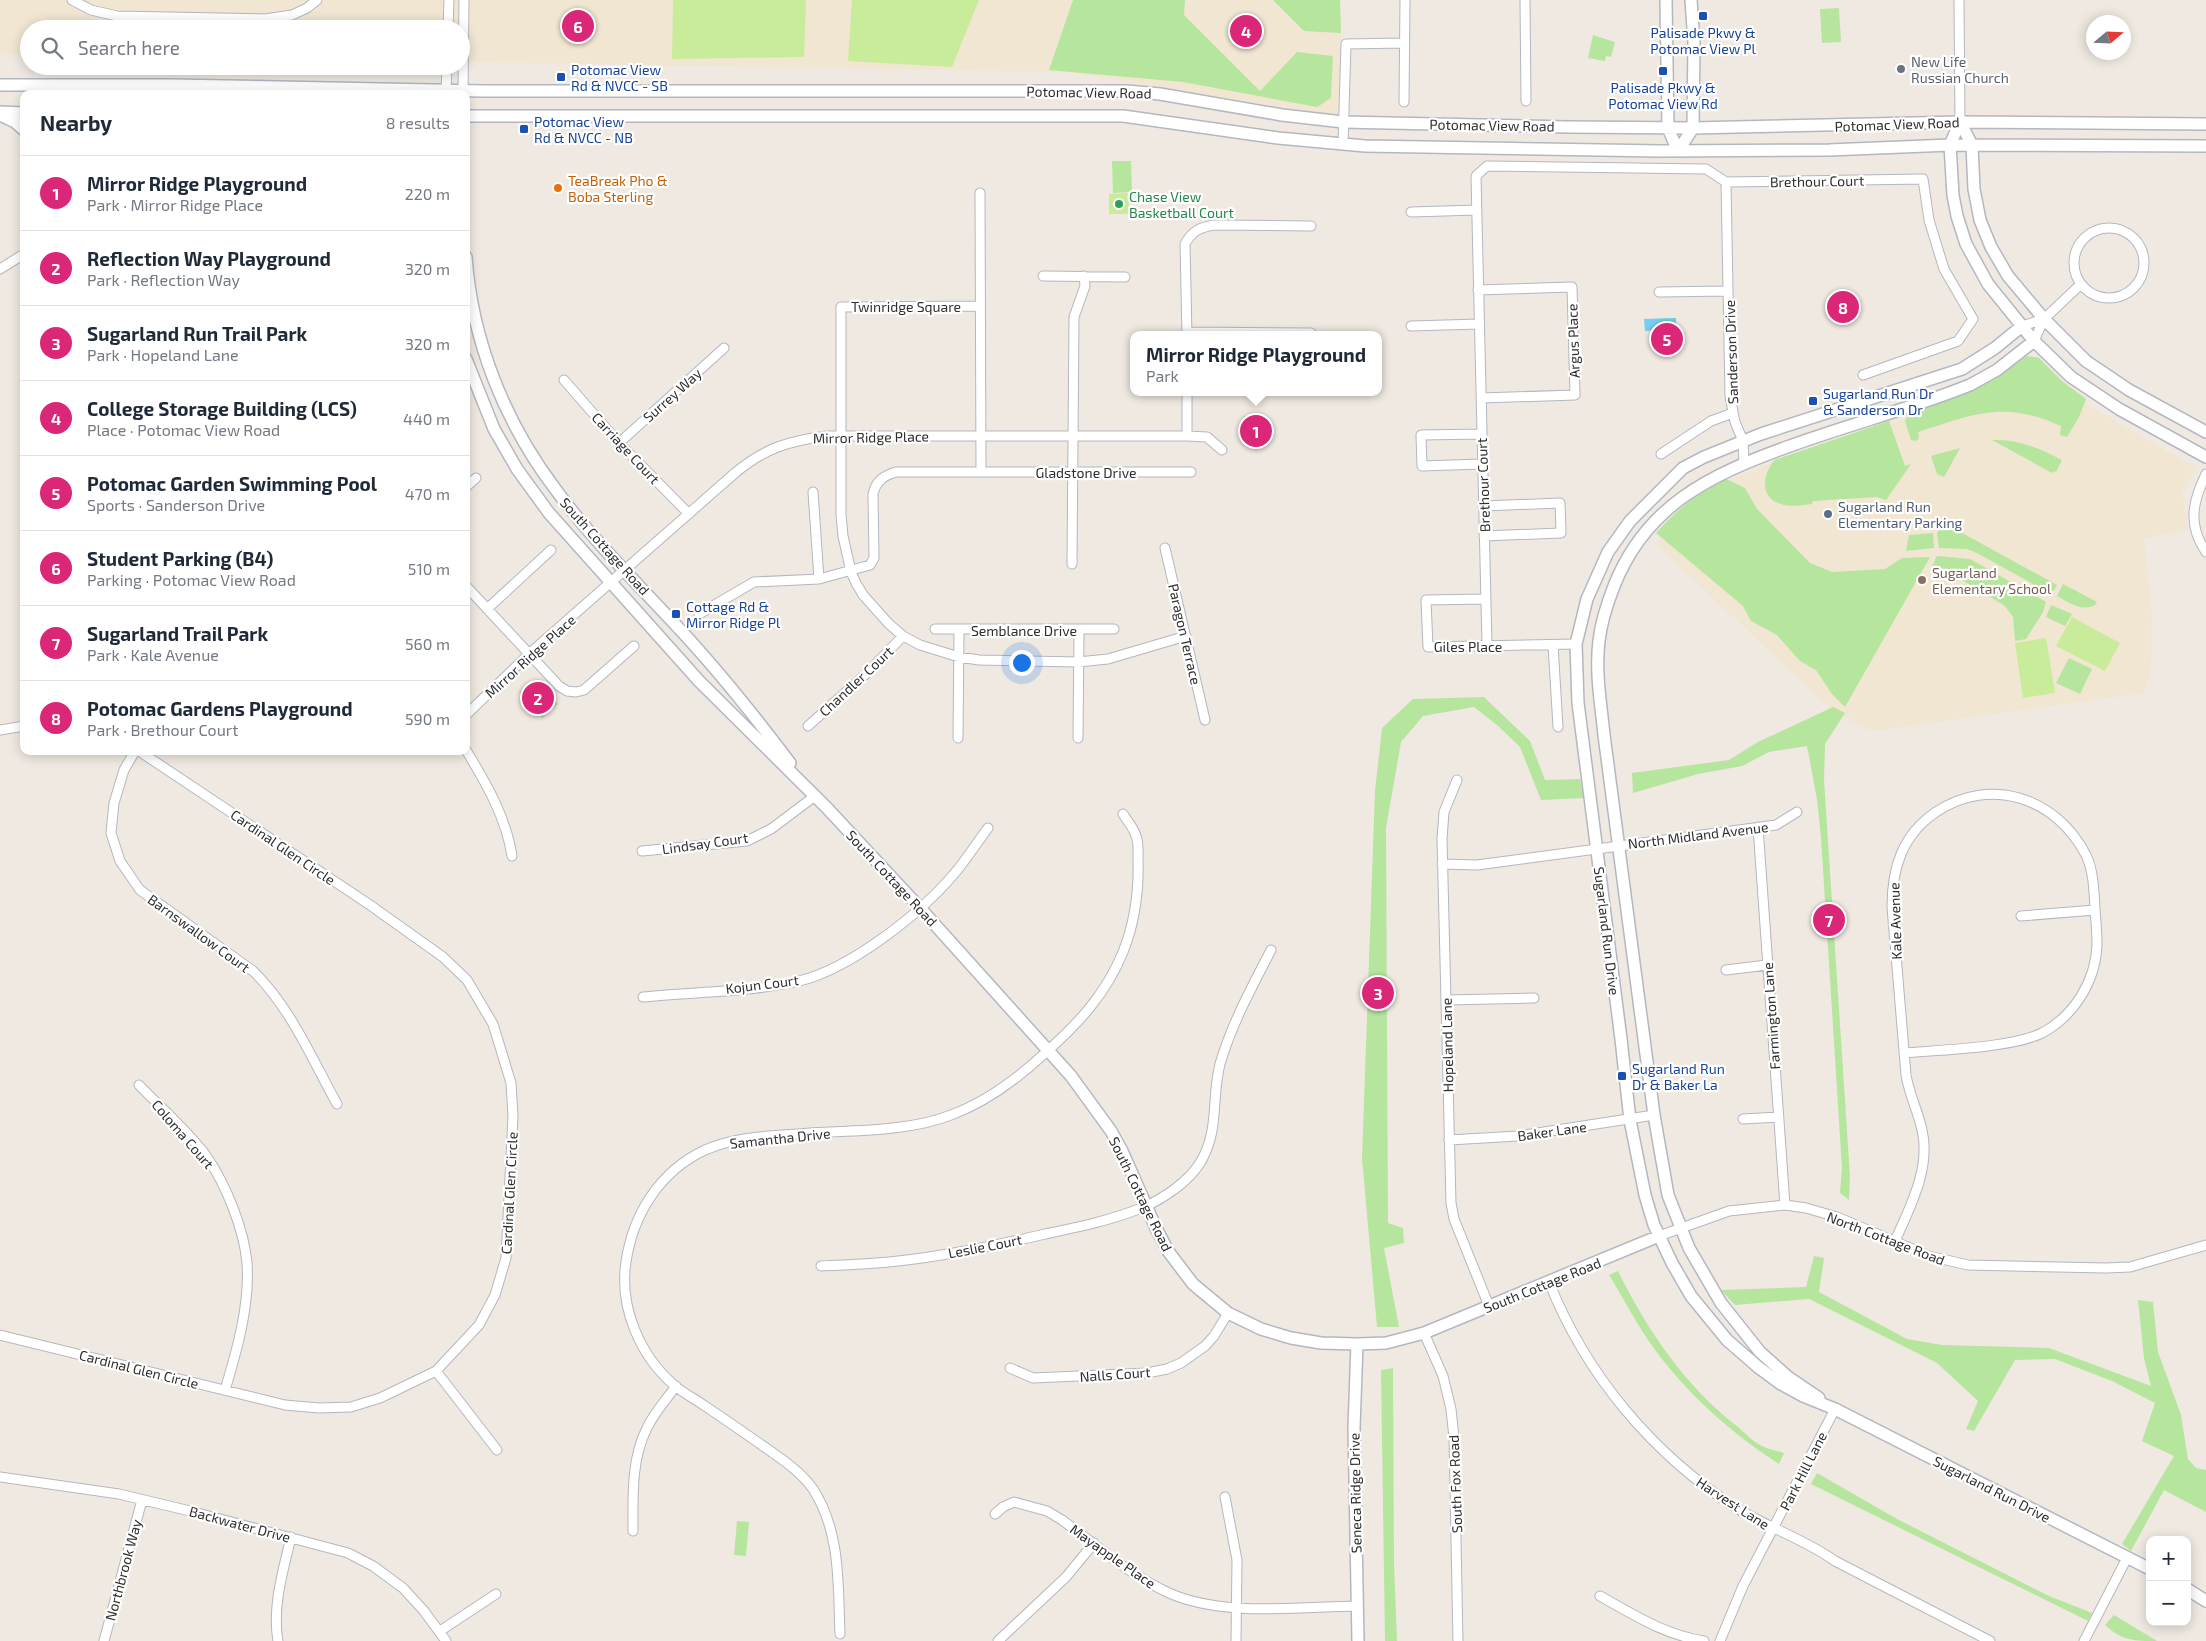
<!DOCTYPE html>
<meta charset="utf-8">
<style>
:root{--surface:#fff;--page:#f6f6f7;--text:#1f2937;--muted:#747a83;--line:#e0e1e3;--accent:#db2777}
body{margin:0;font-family:"Exo 2",sans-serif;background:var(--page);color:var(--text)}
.controls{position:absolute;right:15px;bottom:15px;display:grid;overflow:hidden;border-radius:10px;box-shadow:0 2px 12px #0003}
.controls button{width:45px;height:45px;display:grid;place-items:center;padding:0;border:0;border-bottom:1px solid var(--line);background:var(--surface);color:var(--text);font:25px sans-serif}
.compass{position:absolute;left:2086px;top:15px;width:45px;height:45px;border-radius:50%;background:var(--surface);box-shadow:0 2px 12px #0003;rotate:71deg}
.you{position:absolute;left:1021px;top:662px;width:18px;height:18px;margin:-12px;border:4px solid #fff;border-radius:50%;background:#1a73e8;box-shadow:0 0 0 8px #1a73e833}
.badge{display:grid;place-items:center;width:32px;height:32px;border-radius:50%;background:var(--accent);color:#fff;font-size:16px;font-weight:700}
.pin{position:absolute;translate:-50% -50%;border:2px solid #fff;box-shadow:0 1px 5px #0006}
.popup{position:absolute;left:1130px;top:331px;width:252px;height:65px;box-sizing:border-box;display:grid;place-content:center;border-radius:10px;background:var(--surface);filter:drop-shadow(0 1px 4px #0005);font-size:16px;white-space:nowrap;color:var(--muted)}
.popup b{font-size:19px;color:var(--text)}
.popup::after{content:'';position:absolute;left:50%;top:100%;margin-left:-10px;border:10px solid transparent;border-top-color:var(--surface)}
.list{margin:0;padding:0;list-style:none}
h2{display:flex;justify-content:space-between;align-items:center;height:65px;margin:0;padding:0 20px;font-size:21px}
h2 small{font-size:16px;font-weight:400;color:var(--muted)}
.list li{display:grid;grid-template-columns:32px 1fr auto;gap:15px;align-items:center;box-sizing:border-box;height:75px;padding:0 20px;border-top:1px solid var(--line)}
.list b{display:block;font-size:19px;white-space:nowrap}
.list p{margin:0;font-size:16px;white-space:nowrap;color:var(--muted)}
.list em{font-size:16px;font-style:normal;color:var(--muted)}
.icon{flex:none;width:28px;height:28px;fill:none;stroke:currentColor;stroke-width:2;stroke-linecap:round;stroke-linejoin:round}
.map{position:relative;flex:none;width:2206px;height:1641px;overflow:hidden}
.search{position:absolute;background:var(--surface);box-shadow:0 2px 12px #0003;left:20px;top:20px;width:450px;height:55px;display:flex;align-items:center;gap:12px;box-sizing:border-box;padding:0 18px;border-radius:28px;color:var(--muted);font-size:19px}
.panel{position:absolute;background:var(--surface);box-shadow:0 2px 12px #0003;left:20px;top:90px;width:450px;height:665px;border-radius:10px}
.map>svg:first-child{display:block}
</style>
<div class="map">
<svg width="2206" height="1641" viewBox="0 0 2206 1641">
<rect width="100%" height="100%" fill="#efe9e1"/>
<!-- education -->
<path fill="#f0e6d1" d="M0 0H1340L1341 33 1339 117 1069 72 461 62V29H29V55H0Z
M2081 401 2196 468 2182 493 2188 530 2144 538 2152 617 2151 669 2144 693 1872 731 1853 722 1821 700 1656 544 1670 524 1688 508 1730 480 1770 463 1870 428 1935 409Z"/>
<!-- green -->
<path fill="#b6e59e" d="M1073 0H1185L1184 15 1260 91 1297 52 1333 56 1331 98 1317 107 1183 82 1049 70Z
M1273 0H1340L1341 33 1304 31Z
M1839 8 1841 42 1822 43 1820 9Z
M1593 35 1615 42 1611 57 1606 56 1605 61 1588 58Z
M1112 161H1131L1132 192 1113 193Z
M1855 298 1856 315 1831 317 1829 300Z
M2027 356 2039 358 2062 381 2086 399 2079 417 2067 437 2060 435 2061 426C2004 400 1974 414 1918 432L1919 438 1916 441 1911 440 1905 421 1910 412 1970 391Z
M1244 416 1257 417 1263 424 1270 441 1256 446 1252 438 1249 439 1243 425Z
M1889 421 1905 466 1911 464 1886 500 1877 497 1813 501 1812 504C1803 505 1793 507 1784 505 1759 499 1762 477 1774 460Z
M1992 440C2018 439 2039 448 2062 460L2056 472 2054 471 2052 473Z
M1960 448 1944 477 1937 474 1931 456Z
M1726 479 1745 488 1757 509 1810 563 1832 572 1885 569 1902 558 1930 557 1845 707 1832 694 1816 670 1800 661 1777 635 1751 621 1743 606 1656 533C1676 511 1698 491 1726 479Z
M1944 523 2057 585 2051 594 1977 553 1967 549 1939 548 1937 533Z
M1933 533 1934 548 1906 551 1909 535Z
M1937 556 1970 559 2046 602 2043 612 2026 639 2015 641 2013 617 2005 606 1942 568 1930 570Z
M2063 584 2097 602 2095 605C2081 612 2070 603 2057 596Z
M2051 605 2072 614 2065 626 2046 617Z
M2069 658 2092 669 2080 694 2056 683Z
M529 683 547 691 558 704 542 718 519 692Z
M1484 697 1530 741 1545 780 1580 779 1584 798 1541 800 1520 747 1497 725 1474 707 1423 716 1401 742 1386 828 1388 1223 1403 1228 1404 1243 1384 1248 1399 1327H1377L1362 1158 1375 791 1382 728 1413 699Z
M1833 707 1845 713 1825 744 1824 780 1850 1177 1849 1200 1840 1193 1842 1168 1821 838 1817 799 1807 746 1769 752 1742 766 1698 774 1633 793 1632 773 1729 760 1758 742Z
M1814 1256 1824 1258 1819 1292 1907 1339 1942 1345 2049 1348 2151 1386 2144 1358 2138 1300 2153 1302 2158 1352 2181 1415 2188 1459 2196 1468 2206 1470V1512L2164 1490 2131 1551 2122 1544 2174 1456 2142 1441 2155 1403 2112 1381 2055 1359 2015 1360 1974 1431 1966 1429 1978 1401 1937 1363 1809 1299 1735 1305 1721 1290 1806 1287Z
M1618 1271C1647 1330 1685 1386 1738 1427 1745 1433 1753 1442 1762 1446 1768 1449 1777 1451 1784 1453L1779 1464C1731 1433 1687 1394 1653 1347 1637 1325 1624 1299 1609 1275Z
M1393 1368 1394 1565 1397 1641H1385L1381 1370Z
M1817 1473 1897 1519 2049 1596 2092 1613 2088 1621 1811 1484Z
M737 1521 749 1522 746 1556 734 1555Z
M2114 1615 2157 1641C2135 1641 2122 1641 2105 1625Z"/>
<!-- pitch -->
<path fill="#c9ec9a" d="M673 0H806L804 57 672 59Z
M852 0H979L952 67 848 61Z
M1129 193V214H1109V194Z
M2072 617 2120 643 2105 671 2056 646Z
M2046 638 2055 693 2023 698 2015 643Z"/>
<!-- water -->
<path fill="#75cff0" d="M1676 318 1677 349 1657 348 1656 330 1645 331 1644 319Z"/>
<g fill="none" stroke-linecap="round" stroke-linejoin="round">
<!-- street casing -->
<g stroke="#b4b7c1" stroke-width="11">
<path id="street" d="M72 0 91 10 117 16 265 19 292 15 307 8 317 0
M1525 0 1526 101
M1959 0 1960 122
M448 29 449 0
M446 91 447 66
M463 91 464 0
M1404 102 1405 0
M1343 144 1346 44 1404 43
M1726 182 1730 396 1735 422 1743 441 1744 463
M980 193 981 472
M1411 212 1477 210
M2074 263a35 35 0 1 1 70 0a35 35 0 1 1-70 0Z
M0 269 24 254
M1043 276 1125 277
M1478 290 1572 287 1575 395 1481 398
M1659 292 1728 291
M980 306 841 307V515L843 536 851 572 856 583 863 595 889 624 903 636 920 645 959 657 979 660 1078 662 1108 659 1186 636
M1411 326 1479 324
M2022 326 2044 319
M1187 332 1311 333
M1187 335 1185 244C1192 231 1200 227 1215 225L1311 226
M2034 341 2044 319 2081 284
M564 380 619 443 689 514
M1187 436V392
M619 443 724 348
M1661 454 1711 421 1733 413
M1481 464 1422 466 1421 435 1481 434
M2206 474C2193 501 2187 524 2206 552
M466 487 476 478
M813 492 819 579
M1483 506 1560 503 1561 533 1484 536
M1165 548 1205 720
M1072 564 1074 317 1085 286 1084 276
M466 586 559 686 567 691 576 692 584 690 634 646
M1486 599 1426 600 1428 647 1576 644
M487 609 551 550
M699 614 754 582 819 579 870 565 874 558 873 494C876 481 883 476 896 472H1191
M935 629H1114
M1553 645 1558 727
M1487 646 1476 176 1487 166 1706 169 1726 182 1923 179 1929 220 1944 269 1973 319 1958 341 1863 375
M466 715 529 654 735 473C765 448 788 441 827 436H1187L1207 437 1222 450
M808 726 867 673 903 636
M0 730 24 726
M958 738 959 630
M1078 738 1079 630
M466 750C486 783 506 817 512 856
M135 751 124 770 114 803 111 833 120 861 140 890 253 971C291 1008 312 1059 337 1104
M1457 780 1444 812 1442 839 1451 1203 1454 1219 1489 1306
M1758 827 1785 1205
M642 851 747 841 771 829 815 796
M1442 864 1477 865 1776 825 1797 812
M2021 916 2095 910
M1726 970 1767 965
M643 997C692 992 751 992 799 981 850 969 920 914 954 874 966 860 976 844 988 828
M1447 1000 1534 998
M139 1085C161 1108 188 1131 207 1157 226 1185 244 1229 247 1263 250 1305 237 1350 225 1390
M1743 1119 1779 1117
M1449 1140 1518 1136 1654 1115
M1659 1236 1729 1211 1785 1205 1806 1208 1837 1217 1929 1256 1968 1265 2106 1268 2130 1267 2206 1245
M1895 1241C1910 1207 1931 1168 1922 1130 1918 1111 1909 1094 1906 1075L1892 907C1892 868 1902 835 1936 812 1990 776 2056 797 2086 855 2094 872 2094 892 2095 910 2096 921 2097 933 2097 944 2096 981 2074 1016 2042 1033 2012 1048 1939 1050 1904 1053
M821 1266C843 1265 866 1264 889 1262 942 1257 994 1246 1045 1234 1079 1227 1112 1220 1144 1207 1164 1198 1188 1182 1200 1163 1220 1130 1211 1098 1220 1064 1232 1023 1252 987 1271 950
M1549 1282C1586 1375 1653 1455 1738 1509 1769 1528 1806 1540 1835 1561L1990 1641
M1424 1333 1443 1376 1451 1409 1454 1438 1458 1641
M0 1335 285 1405 319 1408 351 1407 380 1398 436 1371 479 1325 495 1295 506 1258 513 1116 511 1083 493 1024 467 980 443 957 370 905 139 751
M1010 1368 1033 1378 1147 1373 1167 1369 1181 1363 1205 1346 1214 1336 1228 1313
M436 1371 497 1450
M0 1477 119 1494 190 1511 348 1553 373 1566 403 1588 424 1611 446 1641
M1225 1497 1237 1560 1236 1641
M995 1514 1003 1507 1014 1502 1047 1511 1062 1520C1096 1545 1130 1575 1169 1593 1223 1617 1298 1607 1357 1606
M633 1531C633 1497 631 1459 647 1428 654 1413 666 1400 676 1386
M1600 1596C1634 1615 1665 1635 1704 1641
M440 1631 496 1594
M840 1634C838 1586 841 1532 813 1489 801 1472 783 1460 766 1448 746 1434 726 1420 705 1406 695 1399 683 1393 674 1385 640 1356 619 1307 626 1262 633 1214 660 1171 705 1150 735 1137 766 1136 797 1134 846 1130 905 1133 951 1115 986 1102 1017 1079 1044 1054 1078 1024 1106 994 1123 952 1135 922 1139 892 1138 860 1138 853 1139 843 1136 836 1134 828 1127 821 1123 814
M104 1641 142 1500
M278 1641C272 1607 283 1571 291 1537
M998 1641 1066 1577 1094 1543
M1720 1641 1743 1586 1835 1409
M2084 1641 2127 1558"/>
</g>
<!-- secondary casing -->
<g stroke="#b4b7c1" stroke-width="14">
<path id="secondary" d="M1666 0 1668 128 1678 151
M0 85H172L483 91H1127L1160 94 1282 115 1343 122 1567 127 1693 128 1960 122 2206 124
M0 112 24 113
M0 115 15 122 24 130
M466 116H1123L1278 138 1365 146 1661 151 1829 150 1950 145 2206 146
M1960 122 1950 145 1953 195 1957 216 1966 244 1988 284 2034 341 2071 377 2119 409 2206 457
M1960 122 1972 145 1974 189 1980 220 1991 247 2008 276 2044 319 2086 361 2129 390 2206 432
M1678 151 1693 128 1694 42 1691 0
M466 257C472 341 505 423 556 490 599 549 654 599 702 654 733 689 762 726 790 763
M2022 326 1995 348 1962 369 1761 434 1704 457 1683 468 1630 521 1608 552 1587 599 1576 644 1578 703 1621 1039 1630 1120 1645 1195 1654 1225 1672 1263 1691 1296 1727 1340 1758 1367 1781 1384 1803 1396 1835 1409 2150 1569
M466 359 494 429 517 469 549 513 699 681 827 808 920 908 1071 1076 1111 1131 1122 1151 1156 1228 1168 1251 1193 1284 1228 1313 1261 1329 1291 1338 1321 1343 1357 1344 1386 1343 1424 1333 1659 1236
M1357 1344 1354 1427 1358 1641
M1819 1398 1788 1377 1760 1352 1721 1303 1689 1248 1668 1195 1654 1115 1604 735C1601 704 1595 672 1599 641 1601 622 1607 604 1614 586 1646 505 1710 475 1787 447 1847 425 1910 409 1970 385L1997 370 2034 341
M2187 1589 2206 1601"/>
</g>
<!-- street -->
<use href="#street" stroke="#fff" stroke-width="9"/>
<!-- secondary -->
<use href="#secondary" stroke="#fff" stroke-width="11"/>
</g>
<!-- markers -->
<g fill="#1a4fb4" stroke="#fff" stroke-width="2">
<rect x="1698" y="11" width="10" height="10" rx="2.5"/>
<rect x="1658" y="66" width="10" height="10" rx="2.5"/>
<rect x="556" y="72" width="10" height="10" rx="2.5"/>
<rect x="519" y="124" width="10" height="10" rx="2.5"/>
<rect x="1808" y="396" width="10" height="10" rx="2.5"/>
<rect x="671" y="609" width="10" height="10" rx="2.5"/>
<rect x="1617" y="1071" width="10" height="10" rx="2.5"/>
</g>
<circle fill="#6b7280" stroke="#fff" stroke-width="2" cx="1901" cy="69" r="5"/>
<circle fill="#e8710a" stroke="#fff" stroke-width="2" cx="558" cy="188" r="5"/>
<circle fill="#2e9e5b" stroke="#fff" stroke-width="2" cx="1119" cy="204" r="5"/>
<circle fill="#5c6f8a" stroke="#fff" stroke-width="2" cx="1828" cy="514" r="5"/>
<circle fill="#8d6e63" stroke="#fff" stroke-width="2" cx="1922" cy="580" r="5"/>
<g text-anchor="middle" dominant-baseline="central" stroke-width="4.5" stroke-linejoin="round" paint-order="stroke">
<!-- transit labels -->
<g font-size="14" fill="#164399" stroke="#fff" text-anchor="start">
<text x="1703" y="32" text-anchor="middle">Palisade Pkwy &amp;<tspan x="1703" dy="16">Potomac View Pl</tspan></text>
<text x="571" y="69">Potomac View<tspan x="571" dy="16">Rd &amp; NVCC - SB</tspan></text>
<text x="1663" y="87" text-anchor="middle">Palisade Pkwy &amp;<tspan x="1663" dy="16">Potomac View Rd</tspan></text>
<text x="534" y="121">Potomac View<tspan x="534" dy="16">Rd &amp; NVCC - NB</tspan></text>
<text x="1823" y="393">Sugarland Run Dr<tspan x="1823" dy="16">&amp; Sanderson Dr</tspan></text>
<text x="686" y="606">Cottage Rd &amp;<tspan x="686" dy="16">Mirror Ridge Pl</tspan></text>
<text x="1632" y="1068">Sugarland Run<tspan x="1632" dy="16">Dr &amp; Baker La</tspan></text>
</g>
<!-- worship labels -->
<g font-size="14" fill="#5b616d" stroke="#fff" text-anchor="start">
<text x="1911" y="61">New Life<tspan x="1911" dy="16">Russian Church</tspan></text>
</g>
<!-- street labels -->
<g font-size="14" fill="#2e2e2e" stroke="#fff">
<text transform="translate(1089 92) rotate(1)">Potomac View Road</text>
<text transform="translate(1897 124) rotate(-2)">Potomac View Road</text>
<text transform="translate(1492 125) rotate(1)">Potomac View Road</text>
<text transform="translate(1817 181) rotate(-1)">Brethour Court</text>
<text x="906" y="306">Twinridge Square</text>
<text transform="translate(1573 341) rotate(-92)">Argus Place</text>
<text transform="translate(1731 352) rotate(-92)">Sanderson Drive</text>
<text transform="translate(672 395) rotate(-42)">Surrey Way</text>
<text transform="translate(871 437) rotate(-1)">Mirror Ridge Place</text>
<text transform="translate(626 448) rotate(47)">Carriage Court</text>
<text x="1086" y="472">Gladstone Drive</text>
<text transform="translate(1483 485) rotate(-92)">Brethour Court</text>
<text transform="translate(605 546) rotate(48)">South Cottage Road</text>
<text x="1024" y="630">Semblance Drive</text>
<text transform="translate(1185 634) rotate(77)">Paragon Terrace</text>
<text x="1468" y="646">Giles Place</text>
<text transform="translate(530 656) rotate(-42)">Mirror Ridge Place</text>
<text transform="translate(856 681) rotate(-43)">Chandler Court</text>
<text transform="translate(1698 835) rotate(-7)">North Midland Avenue</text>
<text transform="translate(705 843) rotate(-8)">Lindsay Court</text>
<text transform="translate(283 847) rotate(34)">Cardinal Glen Circle</text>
<text transform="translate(892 878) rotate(47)">South Cottage Road</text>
<text transform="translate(1895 921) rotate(-92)">Kale Avenue</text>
<text transform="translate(1607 931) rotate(83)">Sugarland Run Drive</text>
<text transform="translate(199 933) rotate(36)">Barnswallow Court</text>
<text transform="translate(762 984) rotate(-7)">Kojun Court</text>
<text transform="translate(1771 1016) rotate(-94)">Farmington Lane</text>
<text transform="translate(1447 1045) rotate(-91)">Hopeland Lane</text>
<text transform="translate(1552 1131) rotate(-8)">Baker Lane</text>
<text transform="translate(183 1134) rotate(49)">Coloma Court</text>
<text transform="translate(780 1138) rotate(-6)">Samantha Drive</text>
<text transform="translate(509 1193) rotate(-87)">Cardinal Glen Circle</text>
<text transform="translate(1141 1194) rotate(64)">South Cottage Road</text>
<text transform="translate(1886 1238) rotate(21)">North Cottage Road</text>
<text transform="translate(985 1246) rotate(-11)">Leslie Court</text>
<text transform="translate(1542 1285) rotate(-22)">South Cottage Road</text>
<text transform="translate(139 1369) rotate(14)">Cardinal Glen Circle</text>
<text transform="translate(1115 1374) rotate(-4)">Nalls Court</text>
<text transform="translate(1803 1471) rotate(-63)">Park Hill Lane</text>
<text transform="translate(1455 1484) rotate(-92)">South Fox Road</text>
<text transform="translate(1992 1489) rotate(27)">Sugarland Run Drive</text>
<text transform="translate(1355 1493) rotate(-91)">Seneca Ridge Drive</text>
<text transform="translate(1733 1503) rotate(33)">Harvest Lane</text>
<text transform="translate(240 1524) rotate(15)">Backwater Drive</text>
<text transform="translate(1113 1556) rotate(35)">Mayapple Place</text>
<text transform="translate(123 1570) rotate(-75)">Northbrook Way</text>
</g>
<!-- food labels -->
<g font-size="14" fill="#c56008" stroke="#fff" text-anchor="start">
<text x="568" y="180">TeaBreak Pho &amp;<tspan x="568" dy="16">Boba Sterling</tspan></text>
</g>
<!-- leisure labels -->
<g font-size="14" fill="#27864d" stroke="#fff" text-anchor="start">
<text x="1129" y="196">Chase View<tspan x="1129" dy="16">Basketball Court</tspan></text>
</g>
<!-- service labels -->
<g font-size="14" fill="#4e5e75" stroke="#fff" text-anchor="start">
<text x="1838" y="506">Sugarland Run<tspan x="1838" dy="16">Elementary Parking</tspan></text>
</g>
<!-- education labels -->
<g font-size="14" fill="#785e54" stroke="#fff" text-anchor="start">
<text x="1932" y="572">Sugarland<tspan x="1932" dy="16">Elementary School</tspan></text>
</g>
</g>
</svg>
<div class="controls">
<button>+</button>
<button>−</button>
</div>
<svg class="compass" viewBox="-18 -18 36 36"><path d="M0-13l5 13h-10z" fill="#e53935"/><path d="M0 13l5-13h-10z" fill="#747a83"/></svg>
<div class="you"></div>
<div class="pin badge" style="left:1256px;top:431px">1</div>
<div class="popup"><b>Mirror Ridge Playground</b>Park</div>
<div class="pin badge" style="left:538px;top:698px">2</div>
<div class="pin badge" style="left:1378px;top:993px">3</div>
<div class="pin badge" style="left:1246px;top:31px">4</div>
<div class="pin badge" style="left:1667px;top:339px">5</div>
<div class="pin badge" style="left:578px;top:26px">6</div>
<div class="pin badge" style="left:1829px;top:920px">7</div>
<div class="pin badge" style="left:1843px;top:307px">8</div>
<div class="search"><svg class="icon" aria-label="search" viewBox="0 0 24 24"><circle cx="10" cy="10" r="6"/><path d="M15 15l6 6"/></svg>Search here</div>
<section class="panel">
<h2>Nearby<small>8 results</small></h2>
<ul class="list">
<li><span class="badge">1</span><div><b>Mirror Ridge Playground</b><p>Park · Mirror Ridge Place</p></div><em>220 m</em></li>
<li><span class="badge">2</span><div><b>Reflection Way Playground</b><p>Park · Reflection Way</p></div><em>320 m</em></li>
<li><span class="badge">3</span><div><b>Sugarland Run Trail Park</b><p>Park · Hopeland Lane</p></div><em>320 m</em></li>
<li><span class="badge">4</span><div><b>College Storage Building (LCS)</b><p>Place · Potomac View Road</p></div><em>440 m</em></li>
<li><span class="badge">5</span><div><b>Potomac Garden Swimming Pool</b><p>Sports · Sanderson Drive</p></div><em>470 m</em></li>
<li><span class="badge">6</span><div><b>Student Parking (B4)</b><p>Parking · Potomac View Road</p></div><em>510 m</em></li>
<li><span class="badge">7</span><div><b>Sugarland Trail Park</b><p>Park · Kale Avenue</p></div><em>560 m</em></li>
<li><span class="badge">8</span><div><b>Potomac Gardens Playground</b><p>Park · Brethour Court</p></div><em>590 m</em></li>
</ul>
</section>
</div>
